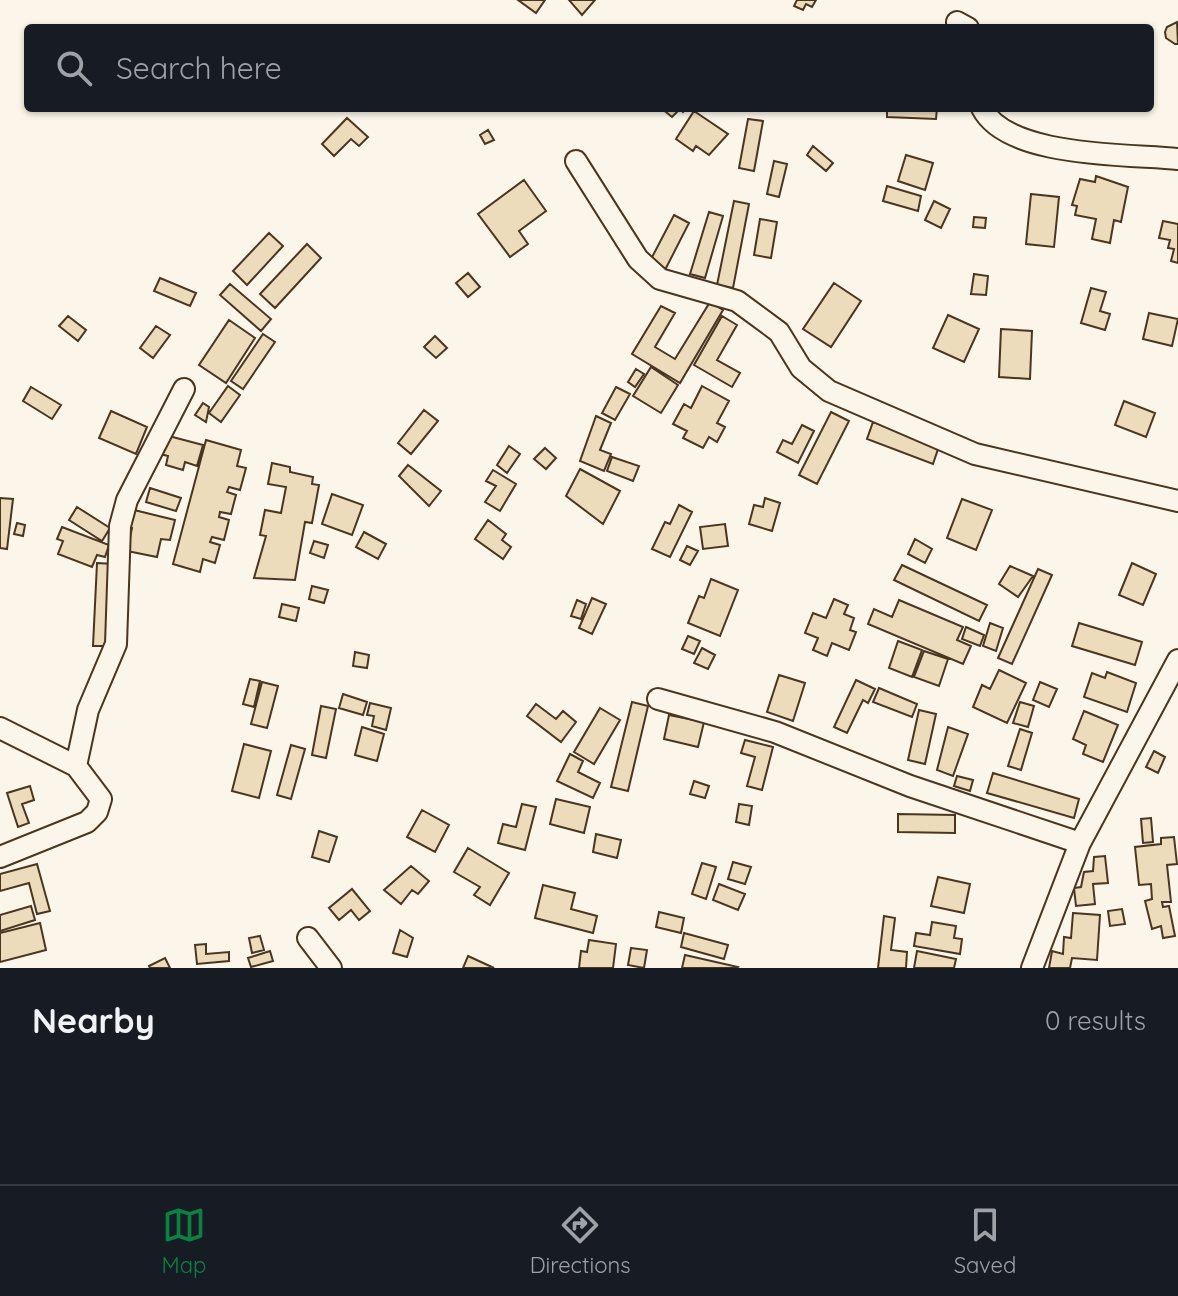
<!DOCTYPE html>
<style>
:root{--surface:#171b24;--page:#20242c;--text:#f1f3f6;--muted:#9ea1a6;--line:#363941;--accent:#0b8043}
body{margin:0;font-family:Quicksand,sans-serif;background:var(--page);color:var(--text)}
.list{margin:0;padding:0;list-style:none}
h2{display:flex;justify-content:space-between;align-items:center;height:104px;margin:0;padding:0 32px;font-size:34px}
h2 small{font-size:26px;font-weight:400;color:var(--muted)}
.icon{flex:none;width:44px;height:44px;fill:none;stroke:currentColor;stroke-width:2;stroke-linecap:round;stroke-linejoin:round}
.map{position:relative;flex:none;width:1178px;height:968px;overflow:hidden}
.search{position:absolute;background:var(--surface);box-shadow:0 2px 6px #0004;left:24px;right:24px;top:24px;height:88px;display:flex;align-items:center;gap:20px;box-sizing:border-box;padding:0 28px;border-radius:8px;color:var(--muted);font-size:30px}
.sheet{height:216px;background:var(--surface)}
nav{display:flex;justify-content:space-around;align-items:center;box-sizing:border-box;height:112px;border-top:2px solid var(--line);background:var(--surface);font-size:22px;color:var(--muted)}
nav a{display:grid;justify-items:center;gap:4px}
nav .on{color:var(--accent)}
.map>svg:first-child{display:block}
</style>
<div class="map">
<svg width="1178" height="968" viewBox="0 0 1178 968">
<rect width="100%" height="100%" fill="#fbf6e9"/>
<!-- building -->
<path fill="#ecdcbc" stroke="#4a3520" stroke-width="2" d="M518 0H545L536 13Z
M569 0H595L582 15Z
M797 0H816L812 7 806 4 803 10 794 6Z
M1177 22 1178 44H1175L1166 38 1165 32 1167 27Z
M661 108H687L683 112 680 109 672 117Z
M887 108H937L936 119 887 117Z
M694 111 728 134 709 155 696 146 693 151 676 139Z
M347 118 368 137 359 146 351 139 334 156 322 144Z
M748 119 763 121 754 171 739 168Z
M488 130 494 140 485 144 480 135Z
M813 146 833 163 826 171 807 155Z
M906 155 933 163 925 190 898 181Z
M774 161 787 164 779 197 767 194Z
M1096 176 1128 187 1121 222 1114 220 1110 243 1092 239 1096 219 1075 215 1077 206 1072 205 1080 179 1095 182Z
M524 180 546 211 519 231 528 244 510 257 478 214Z
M887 186 921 196 918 211 883 201Z
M1031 194 1059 197 1054 247 1026 244Z
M734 201 749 204 733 288 717 285Z
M934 201 950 209 941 228 925 220Z
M709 212 723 216 705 278 690 274Z
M674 215 689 223 665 270 649 263Z
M974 217 986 218 985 228 973 227Z
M760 219 777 222 771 258 754 255Z
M1163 221 1178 224V263L1171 261 1174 249 1168 248 1170 240 1159 238Z
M269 233 283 246 247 285 233 271Z
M307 244 321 258 275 308 260 294Z
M468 273 480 287 468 297 456 283Z
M974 274 988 276 986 295 971 294Z
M160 278 196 293 190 306 154 291Z
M834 283 861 301 831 347 803 329Z
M230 284 271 319 261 331 220 295Z
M1091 288 1106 292 1100 311 1110 314 1105 330 1081 323Z
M710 302 723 310 680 383 632 354 661 306 675 313 655 347 675 359Z
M1149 313 1178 319 1172 346 1143 339Z
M948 315 979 329 964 362 933 348Z
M68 316 86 330 78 341 59 326Z
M722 316 737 325 717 360 740 373 732 387 694 365Z
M229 320 255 338 226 383 199 365Z
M156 326 170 335 153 358 140 348Z
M1001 329 1032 331 1030 379 999 377Z
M263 334 275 342 243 389 231 381Z
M435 336 447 348 436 358 424 347Z
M651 367 678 385 661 413 633 396Z
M636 369 644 374 635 387 628 382Z
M228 386 240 395 221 422 209 413Z
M702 386 729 401 717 423 725 427 717 442 709 437 703 448 683 438 687 431 673 424 684 404 691 408Z
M31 387 61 405 52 419 23 401Z
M616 387 630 394 615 420 602 413Z
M1124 401 1155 413 1146 437 1115 425Z
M203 403 209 407 206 422 195 415Z
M424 410 438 421 411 454 398 443Z
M111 411 147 427 136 454 99 438Z
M831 412 849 421 817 484 799 475Z
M596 416 611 423 600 450 611 454 604 471 580 461Z
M873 422 939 446 933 464 867 439Z
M802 425 814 431 798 463 777 452 783 440 792 444Z
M165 435 203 445 197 466 185 462 183 470 166 465 168 456 160 454Z
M206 440 241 450 237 466 246 468 240 490 229 487 227 492 236 495 231 514 220 512 219 517 229 520 224 540 212 537 210 542 220 545 215 563 203 559 200 572 173 564Z
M509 446 520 454 507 473 497 465Z
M545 448 556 458 546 469 534 459Z
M612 457 639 466 633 481 607 471Z
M272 463 290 467V472L313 477 312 484 319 485 312 523 305 522 295 580 254 578 266 536 260 535 265 510 281 513 286 487 268 484Z
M408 465 441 491 429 506 399 476Z
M580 469 620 491 603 524 566 496Z
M493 470 516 484 500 511 485 502 496 486 486 481Z
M150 488 181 498 176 511 146 502Z
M332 494 363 505 352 535 322 524Z
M0 498 13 499 7 549 0 548Z
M765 498 780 503 772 531 749 524 754 505 763 507Z
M962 499 992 510 976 550 947 538Z
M679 505 692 512 670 557 652 549 665 522 670 524Z
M77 507 110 528 102 541 69 520Z
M130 509 175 520 170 540 161 539 157 557 127 551 132 528 126 527Z
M488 520 506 534 502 540 511 547 503 559 475 539Z
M17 523 25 525 23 536 14 534Z
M725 524 728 546 703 549 700 527Z
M62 527 109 545 105 557 97 555 92 567 58 554 63 541 57 539Z
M364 532 386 544 378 559 356 547Z
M915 539 932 549 925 563 908 554Z
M314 541 328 545 324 558 310 553Z
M687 546 698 551 690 565 680 560Z
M97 563 113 564 110 646H93Z
M1132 563 1156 574 1143 605 1119 595Z
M902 565 987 605 979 621 894 580Z
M1010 566 1033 576 1018 597 999 584Z
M1038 569 1052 575 1012 664 998 658Z
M711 579 738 590 720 636 688 623 699 596 704 598Z
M312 586 328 590 324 603 309 599Z
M592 598 606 604 592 634 579 628Z
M834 599 848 605 844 614 854 618 850 630 856 632 849 650 832 643 827 656 813 650 818 638 805 633 813 613 826 618Z
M577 600 586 604 581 619 571 616Z
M899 600 963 627 957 640 971 646 963 664 868 624 874 609 892 617Z
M282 604 299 608 296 621 279 617Z
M990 623 1003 628 996 651 983 646Z
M1079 623 1142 642 1135 665 1072 646Z
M966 627 984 635 980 646 962 639Z
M688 636 700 641 694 654 682 649Z
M898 641 922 650 912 677 889 668Z
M702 648 715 655 708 669 694 663Z
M924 651 948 659 939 686 914 677Z
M355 652 369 655 367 668 353 666Z
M999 670 1026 683 1007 723 973 707 982 685 990 689Z
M1107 672 1136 683 1127 712 1084 697 1092 673 1105 678Z
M779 675 805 683 793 721 767 712Z
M250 679 260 681 254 707 243 704Z
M856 680 875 689 868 703 863 700 847 733 834 727Z
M262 682 278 686 267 728 251 724Z
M1040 682 1057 689 1049 707 1033 700Z
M879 688 917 704 912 717 873 702Z
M343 694 367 702 363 715 339 708Z
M632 702 648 706 628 791 611 787Z
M1020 702 1034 706 1028 727 1013 723Z
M370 703 391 708 386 730 372 726 374 716 367 715Z
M536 704 556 719 563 711 576 722 561 742 527 716Z
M321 706 336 709 326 758 312 755Z
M600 708 620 720 594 764 574 752Z
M919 710 936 714 925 764 908 760Z
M1084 711 1118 725 1103 762 1083 754 1086 745 1073 739Z
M669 715 704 722 698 747 664 739Z
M362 727 384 734 377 761 355 755Z
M948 727 968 734 953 776 937 770Z
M1020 729 1032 733 1021 770 1008 766Z
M745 740 773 747 762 790 747 786 755 757 741 753Z
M244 744 271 751 259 798 232 791Z
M291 745 305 749 291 799 277 795Z
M1154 751 1165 757 1158 773 1146 767Z
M570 754 583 761 578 772 600 783 593 798 557 781Z
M993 773 1079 799 1074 818 987 793Z
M957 776 973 780 970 791 954 786Z
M694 781 709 786 705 798 690 794Z
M30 786 34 800 22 804 29 823 18 827 7 793Z
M556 799 590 807 584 833 550 824Z
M522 804 536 807 525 850 498 843 503 824 516 827Z
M739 804 752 806 749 825 736 822Z
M422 810 449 825 435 852 407 837Z
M898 814 955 815V833L898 832Z
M1151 818 1153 842 1143 843 1141 819Z
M319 831 337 837 329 862 312 857Z
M596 834 621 840 617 858 593 852Z
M1174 837 1177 864 1167 865 1171 902H1162L1163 907 1169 906 1175 936 1163 938 1161 926 1152 929 1145 901 1152 899 1151 884 1139 885 1135 847 1161 844V838Z
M468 848 509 873 490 905 474 895 480 887 454 872Z
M1105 856 1108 883 1093 884 1095 904 1076 906 1074 888 1081 887 1084 872 1093 871 1094 857Z
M733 862 751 867 745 884 728 879Z
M702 863 716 867 706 899 692 894Z
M37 864 50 911 37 914 29 883 0 891V874Z
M411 866 429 881 418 894 412 890 401 904 384 890Z
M938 877 970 884 964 913 931 906Z
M719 884 745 894 738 910 713 900Z
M543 885 575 893 571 909 597 916 593 933 535 918Z
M352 889 370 911 359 920 351 910 339 920 329 908Z
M31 906 35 920 0 931V915Z
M1122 909 1125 924 1110 926 1108 911Z
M659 912 684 918 681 933 656 927Z
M1073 913 1100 915 1097 960 1072 958 1070 968H1049L1052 951 1063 954 1064 937 1071 938Z
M884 916 895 918 891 950 907 952 906 968H878Z
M932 922 956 926 954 938 962 939 960 954 914 946 916 933 930 935Z
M40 923 46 950 0 962V933Z
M400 930 413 938 407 957 393 953Z
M684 933 728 945 724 959 681 947Z
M260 936 264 950 252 953 249 938Z
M589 940 616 944 613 968H579L581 951 587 952Z
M206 944V954L229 952V961L197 964 195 945Z
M631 948 647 950 644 968 628 965Z
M270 951 273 961 251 967 248 958Z
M917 951 956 959 954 968H914Z
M685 955 738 967 737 968H682Z
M468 956 494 968H463Z
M165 958 170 968H150L149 966Z"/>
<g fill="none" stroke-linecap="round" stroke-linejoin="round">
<!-- street casing -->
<g stroke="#4a3520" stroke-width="24">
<path id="street" d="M957 22 968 28
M982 108C1007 158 1129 154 1178 159
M576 161 638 259 660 279 737 301 779 332 801 368 829 391 975 454 1178 501
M658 699 775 732 910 786 1080 843
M0 728 76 766 101 799 97 812 87 822 0 857
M76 766 88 710 116 644 120 526 127 500 184 389
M308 938 331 968
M1032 968 1080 843 1178 660"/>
</g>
<!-- street -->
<use href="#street" stroke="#fbf6e9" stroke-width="20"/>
</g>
</svg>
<div class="search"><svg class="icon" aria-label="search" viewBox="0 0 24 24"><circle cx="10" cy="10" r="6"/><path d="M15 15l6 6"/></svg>Search here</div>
</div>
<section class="sheet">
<h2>Nearby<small>0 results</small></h2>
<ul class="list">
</ul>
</section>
<nav>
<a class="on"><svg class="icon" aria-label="map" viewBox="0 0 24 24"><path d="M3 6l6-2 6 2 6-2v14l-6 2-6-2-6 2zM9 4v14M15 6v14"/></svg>Map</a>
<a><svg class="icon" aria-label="directions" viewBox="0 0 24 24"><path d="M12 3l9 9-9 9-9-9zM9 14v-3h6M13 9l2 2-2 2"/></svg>Directions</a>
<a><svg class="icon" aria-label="saved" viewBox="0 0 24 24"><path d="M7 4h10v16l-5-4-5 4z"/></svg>Saved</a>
</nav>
